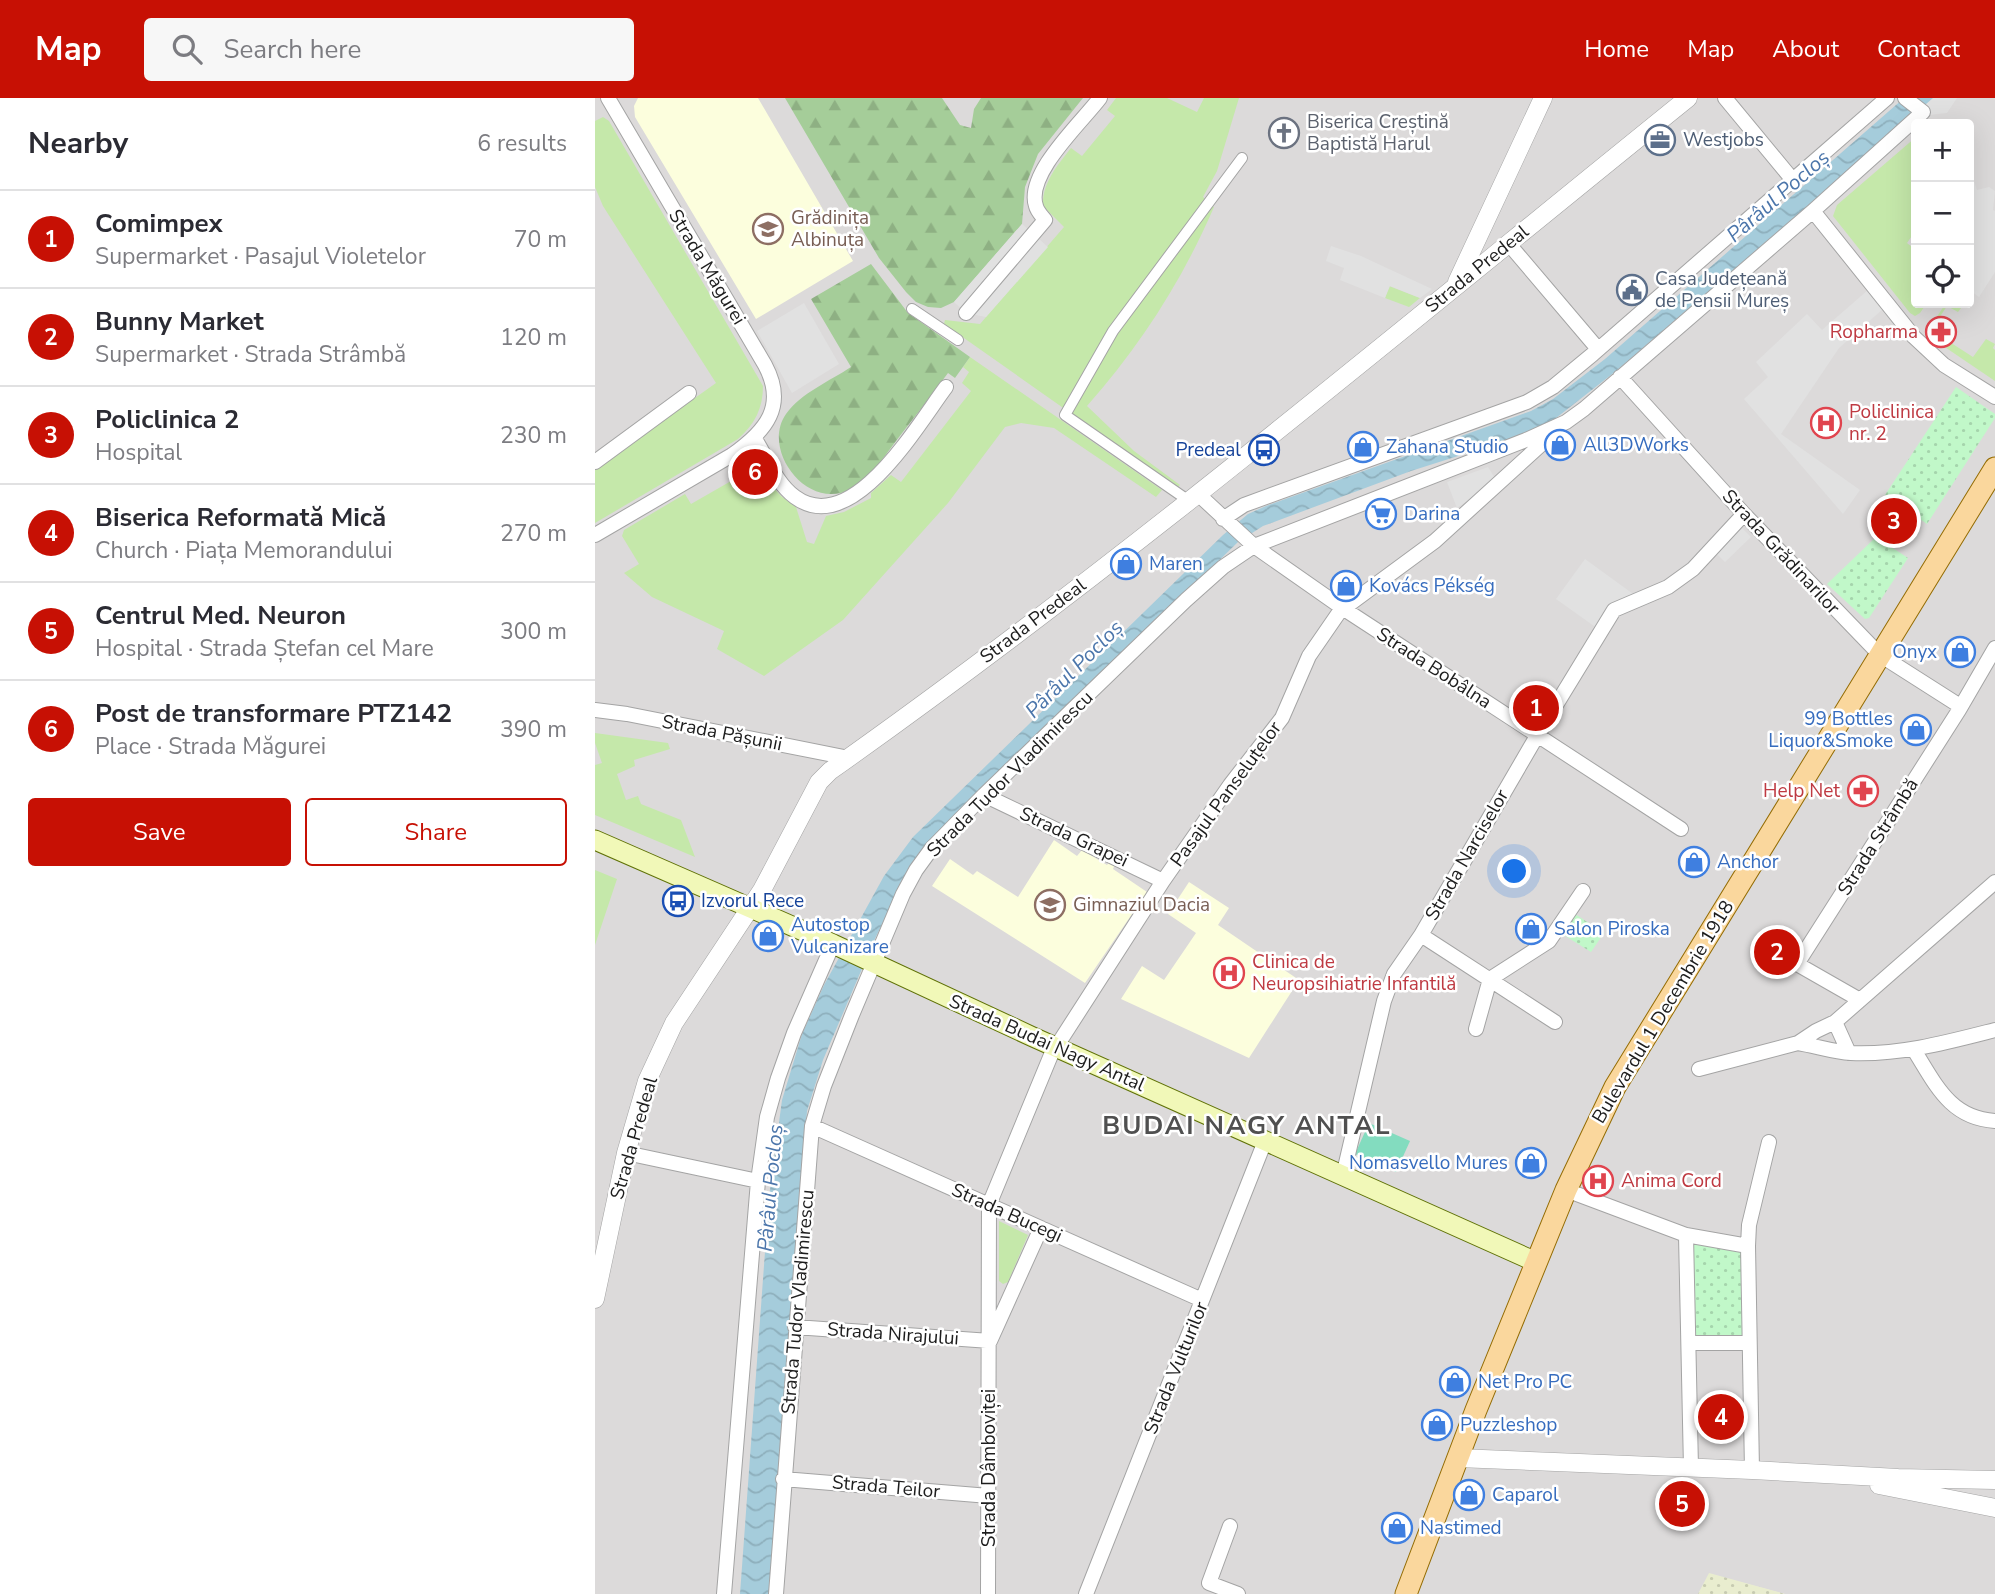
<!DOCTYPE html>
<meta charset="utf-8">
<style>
:root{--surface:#fff;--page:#f7f7f7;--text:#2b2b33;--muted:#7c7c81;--line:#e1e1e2;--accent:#c71004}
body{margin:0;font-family:"Nunito Sans",sans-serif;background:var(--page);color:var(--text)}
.controls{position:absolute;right:21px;top:21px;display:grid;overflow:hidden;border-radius:7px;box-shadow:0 7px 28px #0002}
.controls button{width:63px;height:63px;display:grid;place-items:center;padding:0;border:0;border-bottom:2px solid var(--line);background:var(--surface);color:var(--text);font:35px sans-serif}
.you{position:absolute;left:920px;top:774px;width:24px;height:24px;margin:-18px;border:5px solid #fff;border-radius:50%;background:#1a73e8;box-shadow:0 0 0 10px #1a73e833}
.badge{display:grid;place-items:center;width:46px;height:46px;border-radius:50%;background:var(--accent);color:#fff;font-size:23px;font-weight:700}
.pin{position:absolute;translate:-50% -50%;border:4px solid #fff;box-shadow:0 2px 7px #0006}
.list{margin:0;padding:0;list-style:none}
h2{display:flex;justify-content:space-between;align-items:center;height:91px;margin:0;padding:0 28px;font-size:30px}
h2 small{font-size:23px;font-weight:400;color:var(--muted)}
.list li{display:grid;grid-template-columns:46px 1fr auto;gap:21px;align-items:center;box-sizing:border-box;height:98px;padding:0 28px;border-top:2px solid var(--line)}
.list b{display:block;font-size:26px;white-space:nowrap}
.list p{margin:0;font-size:23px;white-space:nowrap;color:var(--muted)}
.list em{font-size:23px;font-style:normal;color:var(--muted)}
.actions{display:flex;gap:14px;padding:21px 28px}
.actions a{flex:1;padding:16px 0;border:2px solid var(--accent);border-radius:7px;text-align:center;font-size:24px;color:var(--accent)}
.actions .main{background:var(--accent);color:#fff}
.icon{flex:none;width:38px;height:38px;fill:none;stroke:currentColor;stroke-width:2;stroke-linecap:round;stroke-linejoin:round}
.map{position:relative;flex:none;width:1400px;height:1496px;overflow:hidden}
header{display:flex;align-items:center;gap:42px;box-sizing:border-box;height:98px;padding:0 35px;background:var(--accent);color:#fff}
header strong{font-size:33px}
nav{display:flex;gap:38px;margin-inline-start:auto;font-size:24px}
.search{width:490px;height:63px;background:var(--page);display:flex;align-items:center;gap:18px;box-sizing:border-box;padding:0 24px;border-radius:7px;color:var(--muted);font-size:26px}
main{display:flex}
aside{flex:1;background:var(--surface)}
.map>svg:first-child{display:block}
</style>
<header>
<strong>Map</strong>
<div class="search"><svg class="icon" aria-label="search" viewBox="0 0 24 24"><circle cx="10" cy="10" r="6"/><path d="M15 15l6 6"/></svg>Search here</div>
<nav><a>Home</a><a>Map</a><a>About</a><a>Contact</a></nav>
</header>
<main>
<aside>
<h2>Nearby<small>6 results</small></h2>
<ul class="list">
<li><span class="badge">1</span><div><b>Comimpex</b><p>Supermarket · Pasajul Violetelor</p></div><em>70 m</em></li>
<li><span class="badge">2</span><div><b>Bunny Market</b><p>Supermarket · Strada Strâmbă</p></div><em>120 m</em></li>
<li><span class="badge">3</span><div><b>Policlinica 2</b><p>Hospital</p></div><em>230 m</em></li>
<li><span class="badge">4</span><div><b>Biserica Reformată Mică</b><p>Church · Piața Memorandului</p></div><em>270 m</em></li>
<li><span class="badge">5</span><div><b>Centrul Med. Neuron</b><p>Hospital · Strada Ștefan cel Mare</p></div><em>300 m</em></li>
<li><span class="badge">6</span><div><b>Post de transformare PTZ142</b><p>Place · Strada Măgurei</p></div><em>390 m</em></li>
</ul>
<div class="actions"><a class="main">Save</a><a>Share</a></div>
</aside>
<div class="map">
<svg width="1400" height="1496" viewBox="0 0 1400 1496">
<defs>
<pattern id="farmland-dots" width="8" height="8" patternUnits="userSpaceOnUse" patternTransform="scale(1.75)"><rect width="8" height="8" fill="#e9edcf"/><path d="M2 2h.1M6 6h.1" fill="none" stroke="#c7cbb1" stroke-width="1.8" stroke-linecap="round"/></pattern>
<pattern id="forest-firs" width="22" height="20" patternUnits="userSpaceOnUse" patternTransform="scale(1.75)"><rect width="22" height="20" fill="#a5cd99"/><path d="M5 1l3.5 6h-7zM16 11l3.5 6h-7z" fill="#8eb083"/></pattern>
<pattern id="park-dots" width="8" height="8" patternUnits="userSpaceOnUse" patternTransform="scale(1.75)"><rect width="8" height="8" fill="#c1f8c9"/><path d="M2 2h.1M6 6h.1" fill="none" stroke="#a5d4ac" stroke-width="1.8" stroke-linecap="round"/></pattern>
<pattern id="water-waves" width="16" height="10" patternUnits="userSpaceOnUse" patternTransform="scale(1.75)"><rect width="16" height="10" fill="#a5ccdb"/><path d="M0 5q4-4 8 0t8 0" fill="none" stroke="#8eafbc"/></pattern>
</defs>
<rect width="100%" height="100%" fill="#eeebe4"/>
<!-- residential -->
<path fill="#dcdada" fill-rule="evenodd" d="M0 0H1400V1496H1190L1115 1476 1103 1496H0ZM1321 26H1374V205H1321Z"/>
<!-- education -->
<path fill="#fcfedd" d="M43 0H163L258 163 161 221 40 19 39 8Z
M459 742 482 758 487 752 512 767 515 763 520 766 518 771 552 794 490 885 337 788 355 761 378 777 382 773 423 799Z
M594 784 634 810 623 827 704 882 654 960 526 901 547 868 569 882 601 835 573 816Z"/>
<!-- farmland -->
<path fill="url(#farmland-dots)" d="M1114 1475 1190 1496H1103Z"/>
<!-- grass -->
<path fill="#c5e8aa" d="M521 0H572L602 14 609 0H644L622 73 608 99 619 109C587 183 545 248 492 308L539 353 585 387 582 390 349 226 350 222 385 226 469 129 448 108C447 85 462 68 476 50L487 58 520 18 512 12Z
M8 19 14 23 168 288C168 310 160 326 143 341L0 425V371L121 285 8 108 0 89V23Z
M1321 39V132L1312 145 1321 152V205H1332L1325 215 1320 218 1315 215 1238 118 1242 107Z
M794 188 825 200 814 209 790 200Z
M1351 205H1370L1363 214 1352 208 1336 232 1378 259 1391 241 1400 246 1398 250 1400 252V283L1335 239V229Z
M375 259 567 392 561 399 459 330 426 325 410 329 353 405 248 522 169 578 122 551 129 533 57 499 29 475 44 466 27 438 29 432 90 396 96 406 150 375 158 387 170 380 186 398 201 409 212 444 219 446 231 418 249 414 276 400V395L296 377 306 384 376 293 367 285 374 274 368 269Z
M0 635 73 645 75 651 39 662 40 668 22 676 31 702 43 698 46 706 86 722 100 759 0 717V667L7 665 0 645Z
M0 772 22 781 0 847Z
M404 1123 433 1137 413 1184 408 1186 404 1183Z"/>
<!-- forest -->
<path fill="url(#forest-firs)" d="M190 0H347L365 27 376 30 379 11 386 0H488L443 56 430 89 427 126 359 204 346 210 333 209 321 204 311 194 284 160Z
M276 166 313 215 375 259 360 280 353 275C336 298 318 321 301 343 288 360 276 379 257 390 215 416 165 353 191 316 206 295 235 283 256 269L216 201Z"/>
<!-- park -->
<path fill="url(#park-dots)" d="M1361 289 1400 316V320L1332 426 1290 397Z
M1281 439 1313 460 1274 520 1270 521 1232 486Z
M980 816 1009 835 996 854 967 836Z
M1095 1141 1147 1150 1149 1250 1098 1252Z"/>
<!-- pitch -->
<path fill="#83dcbf" d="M774 1025 815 1043 801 1074 760 1056Z"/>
<!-- parking -->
<path fill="#e1e1e1" d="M1314 0H1362L1352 15 1335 17Z
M1374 68 1382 92 1394 89 1400 93 1398 112 1400 113V174L1384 199 1374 192Z
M427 126 453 149 391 219 371 215 359 204Z
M736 148 766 158 837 191 825 200 795 188 790 200 745 182 749 170 731 163Z
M1273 192 1289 210 1244 250 1186 336 1265 392 1248 416 1149 301 1173 279 1161 264 1212 216 1227 232Z
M209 205 244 266 197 295 162 233Z
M893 369 901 382 862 410 852 384Z
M1147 430 1156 439 1130 464 1121 455Z
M990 461 1045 501 1032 505 1006 533 961 501Z"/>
<!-- water -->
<path fill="url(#water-waves)" d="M1309 0H1338L1021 273 956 324 929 337 816 373 668 428 643 444 339 740 314 770 278 845 228 962 212 1013 176 1496H145L174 1099 187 1002 207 936 229 887 289 778 318 739 628 437 653 416 671 408 936 313 958 301 1010 261Z"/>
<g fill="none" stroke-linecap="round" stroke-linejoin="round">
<!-- pedestrian casing -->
<g stroke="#a4a4a4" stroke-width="12">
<path id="pedestrian" d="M317 211 363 242
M594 403 470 317 518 233 647 60"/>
</g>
<!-- minor casing -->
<g stroke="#a4a4a4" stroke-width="16">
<path id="minor" d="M1130 0 1197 81
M1218 113 1319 239 1349 267 1400 299
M913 145 1003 251
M371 215 450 122C447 118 442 113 441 108 430 76 487 24 505 0
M1025 279 1149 416 1285 557 1365 608
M160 341C172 360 181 385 200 399 257 441 323 326 351 289
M0 364 94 295
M603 396 659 448 749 511 1086 731
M628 421 649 407 932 304 958 289 998 256 1292 0
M0 437 137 357C171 333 192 308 170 267L13 0
M0 612 32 616 254 660
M389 697 568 783
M826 837 960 924
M1265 902 1202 866 1364 612 1400 550
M1240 924 1254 955
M881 931 895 881 954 843 988 793
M1203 945C1221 948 1239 954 1256 955 1306 957 1353 944 1400 932
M1319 952C1341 987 1355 1020 1400 1023
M1104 971 1203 945 1221 933 1240 924 1400 784
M217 1028 607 1202
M31 1055 163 1083
M748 1078 789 903 799 876 826 837 939 643 1019 512 1073 489 1098 471 1149 416
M971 1092 1091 1137
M1153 1148 1154 1127 1174 1044
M200 1229 395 1243 446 1130
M1094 1245H1153
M1096 1370 1091 1137 1153 1148 1157 1372
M188 1381 394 1398
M635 1428 614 1485 643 1496
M129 1496 163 1083 172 1019 183 980 199 935 238 846
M181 1496 217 1028 229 988 257 917 308 796 321 772 337 750 389 697 591 502 628 469 659 448 931 342 971 324 989 311 1218 113 1328 14 1310 0
M393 1496 394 1107 456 957 568 783 635 687 687 620 714 558 745 513 840 443 962 332
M491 1496 670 1043"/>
</g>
<!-- tertiary casing -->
<g stroke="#a4a4a4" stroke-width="19">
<path id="tertiary" d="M862 184 948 0
M0 1201 31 1055 52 983 79 925 167 792 224 684 235 673C532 463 810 228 1093 0
M863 1360 1157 1372 1303 1380 1400 1382
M1284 1387 1400 1410"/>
</g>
<!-- secondary casing -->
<g stroke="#607207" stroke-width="21">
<path id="secondary" d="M0 742 238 846 438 939 941 1164"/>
</g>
<!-- primary casing -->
<g stroke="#946c03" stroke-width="23">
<path id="primary" d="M811 1496 881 1312 971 1092 1020 989 1400 370"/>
</g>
<!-- pedestrian -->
<use href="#pedestrian" stroke="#fff" stroke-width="10"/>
<!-- minor -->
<use href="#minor" stroke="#fff" stroke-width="14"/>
<!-- tertiary -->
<use href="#tertiary" stroke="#fff" stroke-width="18"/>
<!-- secondary -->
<use href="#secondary" stroke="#f1f8b8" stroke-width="19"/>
<!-- primary -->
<use href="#primary" stroke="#fad79d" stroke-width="21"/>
</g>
<!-- icons -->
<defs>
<g id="church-ring" transform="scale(1.575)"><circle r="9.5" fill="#fff" stroke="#6b7280" stroke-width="1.5"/><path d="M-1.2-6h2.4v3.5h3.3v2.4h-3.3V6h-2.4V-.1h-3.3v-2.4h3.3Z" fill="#6b7280"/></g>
<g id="office-ring" transform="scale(1.575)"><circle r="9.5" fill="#fff" stroke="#5c6f8a" stroke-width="1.5"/><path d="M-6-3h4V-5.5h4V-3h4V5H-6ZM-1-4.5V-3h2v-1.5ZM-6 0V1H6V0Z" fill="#5c6f8a"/></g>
<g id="school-ring" transform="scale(1.575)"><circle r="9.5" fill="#fff" stroke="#8d6e63" stroke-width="1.5"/><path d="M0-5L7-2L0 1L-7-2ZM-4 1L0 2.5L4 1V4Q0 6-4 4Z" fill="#8d6e63"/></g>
<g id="civic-ring" transform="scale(1.575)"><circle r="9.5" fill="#fff" stroke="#5c6f8a" stroke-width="1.5"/><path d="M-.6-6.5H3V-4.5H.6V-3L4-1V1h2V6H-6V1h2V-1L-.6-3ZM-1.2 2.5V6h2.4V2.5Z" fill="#5c6f8a"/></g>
<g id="pharmacy-ring" transform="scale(1.575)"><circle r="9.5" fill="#fff" stroke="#e0444e" stroke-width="1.5"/><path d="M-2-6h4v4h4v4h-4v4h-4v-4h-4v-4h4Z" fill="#e0444e"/></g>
<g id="hospital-ring" transform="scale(1.575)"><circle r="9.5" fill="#fff" stroke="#e0444e" stroke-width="1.5"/><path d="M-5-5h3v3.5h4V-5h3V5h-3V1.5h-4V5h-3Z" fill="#e0444e"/></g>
<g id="shop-ring" transform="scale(1.575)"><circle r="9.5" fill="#fff" stroke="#3f7fe0" stroke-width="1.5"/><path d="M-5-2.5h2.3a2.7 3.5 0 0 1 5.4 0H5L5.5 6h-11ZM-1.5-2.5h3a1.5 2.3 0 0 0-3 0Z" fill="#3f7fe0"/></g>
<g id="bus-ring" transform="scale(1.575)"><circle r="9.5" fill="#fff" stroke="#1a4fb4" stroke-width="1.5"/><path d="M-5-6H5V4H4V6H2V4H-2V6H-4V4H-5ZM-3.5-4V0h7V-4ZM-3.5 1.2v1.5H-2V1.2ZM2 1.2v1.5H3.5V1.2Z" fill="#1a4fb4"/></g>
<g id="supermarket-ring" transform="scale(1.575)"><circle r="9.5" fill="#fff" stroke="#3f7fe0" stroke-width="1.5"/><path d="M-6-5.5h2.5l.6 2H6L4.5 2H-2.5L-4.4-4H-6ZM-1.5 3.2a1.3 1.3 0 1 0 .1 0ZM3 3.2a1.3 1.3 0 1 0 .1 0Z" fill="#3f7fe0"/></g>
</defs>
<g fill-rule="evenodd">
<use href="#church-ring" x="689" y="35"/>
<use href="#office-ring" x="1065" y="42"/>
<use href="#school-ring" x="173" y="131"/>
<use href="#civic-ring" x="1037" y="192"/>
<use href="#pharmacy-ring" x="1346" y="234"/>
<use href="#hospital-ring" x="1231" y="325"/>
<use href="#shop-ring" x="965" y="347"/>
<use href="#shop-ring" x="768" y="349"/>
<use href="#bus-ring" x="669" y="352"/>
<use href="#supermarket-ring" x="786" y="416"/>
<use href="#shop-ring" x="531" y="466"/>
<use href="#shop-ring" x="751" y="488"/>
<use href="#shop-ring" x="1365" y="554"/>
<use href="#shop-ring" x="1321" y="632"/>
<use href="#pharmacy-ring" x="1268" y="693"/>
<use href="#shop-ring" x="1099" y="764"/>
<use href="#bus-ring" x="83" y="803"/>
<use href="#school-ring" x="455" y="807"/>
<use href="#shop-ring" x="936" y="831"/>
<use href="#shop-ring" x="173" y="838"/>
<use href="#hospital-ring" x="634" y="875"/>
<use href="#shop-ring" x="936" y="1065"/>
<use href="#hospital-ring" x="1003" y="1083"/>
<use href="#shop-ring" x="860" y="1284"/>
<use href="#shop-ring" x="842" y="1327"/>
<use href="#shop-ring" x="874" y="1397"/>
<use href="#shop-ring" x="802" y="1430"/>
</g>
<g text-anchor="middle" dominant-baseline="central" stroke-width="5" stroke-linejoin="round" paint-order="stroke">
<!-- worship labels -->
<g font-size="19" fill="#5b616d" stroke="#fff" text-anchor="start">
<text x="712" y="24">Biserica Creștină<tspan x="712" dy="22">Baptistă Harul</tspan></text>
</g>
<!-- service labels -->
<g font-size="19" fill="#4e5e75" stroke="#fff" text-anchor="start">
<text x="1088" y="42">Westjobs</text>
<text x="1060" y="181">Casa Județeană<tspan x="1060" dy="22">de Pensii Mureș</tspan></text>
</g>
<!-- education labels -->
<g font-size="19" fill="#785e54" stroke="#fff" text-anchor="start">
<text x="196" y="120">Grădinița<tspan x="196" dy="22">Albinuța</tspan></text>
<text x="478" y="807">Gimnaziul Dacia</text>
</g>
<!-- street labels -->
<g font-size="19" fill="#1d1d1d" stroke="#fff">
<text transform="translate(112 169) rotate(59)">Strada Măgurei</text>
<text transform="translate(882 171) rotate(-39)">Strada Predeal</text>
<text transform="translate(1186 454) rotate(47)">Strada Grădinarilor</text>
<text transform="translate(438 523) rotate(-37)">Strada Predeal</text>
<text transform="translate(839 570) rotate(33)">Strada Bobâlna</text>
<text transform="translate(127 635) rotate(11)">Strada Pășunii</text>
<text transform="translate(415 676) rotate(-45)">Strada Tudor Vladimirescu</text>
<text transform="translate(631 696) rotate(-54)">Pasajul Panseluțelor</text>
<text transform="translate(479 739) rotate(25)">Strada Grapei</text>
<text transform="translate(1283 739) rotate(-58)">Strada Strâmbă</text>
<text transform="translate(872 757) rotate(-60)">Strada Narciselor</text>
<text transform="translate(1068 914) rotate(-59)">Bulevardul 1 Decembrie 1918</text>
<text transform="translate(452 945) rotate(24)">Strada Budai Nagy Antal</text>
<text transform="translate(39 1040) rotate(-74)">Strada Predeal</text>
<text transform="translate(412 1115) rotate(24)">Strada Bucegi</text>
<text transform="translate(203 1204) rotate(-85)">Strada Tudor Vladimirescu</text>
<text transform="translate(298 1236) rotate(4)">Strada Nirajului</text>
<text transform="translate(581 1270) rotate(-68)">Strada Vulturilor</text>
<text transform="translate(394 1370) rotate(-90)">Strada Dâmboviței</text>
<text transform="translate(291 1389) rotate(5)">Strada Teilor</text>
</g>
<!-- health labels -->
<g font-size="19" fill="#be3a42" stroke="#fff" text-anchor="start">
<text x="1323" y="234" text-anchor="end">Ropharma</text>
<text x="1254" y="314">Policlinica<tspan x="1254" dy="22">nr. 2</tspan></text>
<text x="1245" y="693" text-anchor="end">Help Net</text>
<text x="657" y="864">Clinica de<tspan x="657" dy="22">Neuropsihiatrie Infantilă</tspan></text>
<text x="1026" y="1083">Anima Cord</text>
</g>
<!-- shop labels -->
<g font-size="19" fill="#366cbe" stroke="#fff" text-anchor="start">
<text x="988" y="347">All3DWorks</text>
<text x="791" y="349">Zahana Studio</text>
<text x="809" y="416">Darina</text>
<text x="554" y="466">Maren</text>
<text x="774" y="488">Kovács Pékség</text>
<text x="1342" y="554" text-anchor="end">Onyx</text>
<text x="1298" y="621" text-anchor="end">99 Bottles<tspan x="1298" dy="22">Liquor&amp;Smoke</tspan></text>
<text x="1122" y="764">Anchor</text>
<text x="196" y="827">Autostop<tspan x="196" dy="22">Vulcanizare</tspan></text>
<text x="959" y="831">Salon Piroska</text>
<text x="913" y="1065" text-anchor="end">Nomasvello Mures</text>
<text x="883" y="1284">Net Pro PC</text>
<text x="865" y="1327">Puzzleshop</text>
<text x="897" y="1397">Caparol</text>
<text x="825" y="1430">Nastimed</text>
</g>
<!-- transit labels -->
<g font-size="19" fill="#164399" stroke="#fff" text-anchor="end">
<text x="646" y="352">Predeal</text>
<text x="106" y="803" text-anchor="start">Izvorul Rece</text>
</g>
<!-- water labels -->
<g font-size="21" font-style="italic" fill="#4c76ab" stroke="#fff">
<text transform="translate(1183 98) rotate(-41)">Pârâul Pocloș</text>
<text transform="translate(479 571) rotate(-45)">Pârâul Pocloș</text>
<text transform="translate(175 1090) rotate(-85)">Pârâul Pocloș</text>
</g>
<!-- district labels -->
<g font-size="26" font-weight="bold" letter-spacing="2" fill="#505050" stroke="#fff">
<text x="652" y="1027">BUDAI NAGY ANTAL</text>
</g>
</g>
</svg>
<div class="controls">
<button>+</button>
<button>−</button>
<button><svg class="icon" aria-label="locate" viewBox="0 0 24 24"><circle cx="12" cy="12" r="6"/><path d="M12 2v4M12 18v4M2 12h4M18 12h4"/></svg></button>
</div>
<div class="you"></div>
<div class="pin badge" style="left:941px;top:610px">1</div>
<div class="pin badge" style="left:1182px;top:854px">2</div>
<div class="pin badge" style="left:1299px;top:423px">3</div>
<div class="pin badge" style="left:1126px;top:1319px">4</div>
<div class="pin badge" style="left:1087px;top:1406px">5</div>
<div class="pin badge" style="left:160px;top:374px">6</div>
</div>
</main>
